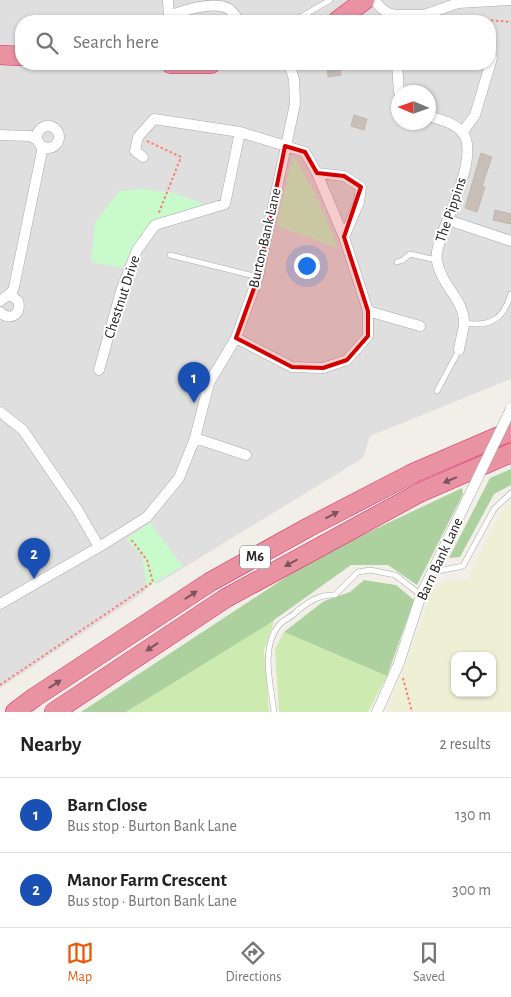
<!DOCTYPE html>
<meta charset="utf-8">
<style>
:root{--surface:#fff;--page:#f2f2f2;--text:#222;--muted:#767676;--line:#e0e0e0;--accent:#ea580c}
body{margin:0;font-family:"Alegreya Sans",sans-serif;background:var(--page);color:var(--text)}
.controls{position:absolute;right:15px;bottom:15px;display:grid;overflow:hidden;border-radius:10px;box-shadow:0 1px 4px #0004}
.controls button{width:45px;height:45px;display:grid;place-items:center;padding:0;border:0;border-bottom:1px solid var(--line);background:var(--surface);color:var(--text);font:25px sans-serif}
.compass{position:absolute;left:391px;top:85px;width:45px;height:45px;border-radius:50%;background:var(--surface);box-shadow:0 1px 4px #0004;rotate:272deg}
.you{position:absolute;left:306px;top:265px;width:18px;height:18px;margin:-12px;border:4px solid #fff;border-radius:50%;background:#1a73e8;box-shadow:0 0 0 8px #1a73e833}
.badge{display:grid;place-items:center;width:32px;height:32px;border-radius:50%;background:var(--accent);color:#fff;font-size:16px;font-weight:700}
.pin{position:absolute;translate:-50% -41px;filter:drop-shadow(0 1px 2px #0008)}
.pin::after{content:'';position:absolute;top:26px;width:18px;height:15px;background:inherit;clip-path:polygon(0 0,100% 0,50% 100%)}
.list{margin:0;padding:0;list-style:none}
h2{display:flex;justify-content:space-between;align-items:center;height:65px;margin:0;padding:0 20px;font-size:21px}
h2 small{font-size:16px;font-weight:400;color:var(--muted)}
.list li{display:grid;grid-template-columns:32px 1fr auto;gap:15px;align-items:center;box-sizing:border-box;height:75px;padding:0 20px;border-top:1px solid var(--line)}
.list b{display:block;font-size:19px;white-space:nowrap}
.list p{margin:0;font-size:16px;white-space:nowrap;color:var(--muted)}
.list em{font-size:16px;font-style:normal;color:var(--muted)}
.icon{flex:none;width:28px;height:28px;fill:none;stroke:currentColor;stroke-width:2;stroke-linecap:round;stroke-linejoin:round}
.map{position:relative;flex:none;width:511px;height:712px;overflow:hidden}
.search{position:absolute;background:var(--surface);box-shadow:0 1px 4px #0004;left:15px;right:15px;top:15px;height:55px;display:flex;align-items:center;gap:12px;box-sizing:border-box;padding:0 18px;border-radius:20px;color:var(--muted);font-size:19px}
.sheet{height:215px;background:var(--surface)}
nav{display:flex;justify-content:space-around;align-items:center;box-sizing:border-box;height:70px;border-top:1px solid var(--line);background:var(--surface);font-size:14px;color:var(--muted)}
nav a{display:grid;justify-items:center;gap:2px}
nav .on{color:var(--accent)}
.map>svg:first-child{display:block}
</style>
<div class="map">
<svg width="511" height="712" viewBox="0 0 511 712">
<rect width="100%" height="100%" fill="#f2efe9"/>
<!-- residential -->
<path fill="#e0dfdf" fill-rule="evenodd" d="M0 0H511V379L370 436 363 458 157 584 153 582 143 593 0 688ZM21 21H490V64H21ZM398 92H428V122H398Z"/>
<!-- farmland -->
<path fill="#eef0d5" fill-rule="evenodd" d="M511 503V712H386L402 674 433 588 447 580H468L489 535 503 510ZM455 656H492V693H455Z"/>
<!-- grass -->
<path fill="#cdebb0" d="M275 619 264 650 269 712H126Z
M284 632 387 676 368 712H279L275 649Z"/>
<!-- forest -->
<path fill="#add19e" d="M511 469V485L494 494 460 557 449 558 490 478Z
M462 488 463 494 417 585 388 565H351L267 625 126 712H81L318 556Z
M364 580 396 585 414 600 387 676 284 632 324 601 350 592Z"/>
<!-- park -->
<path fill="#c8facc" d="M293 155 316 196 338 248 277 226Z
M140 189 174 193 209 206 155 225 143 232 122 268 91 262 95 223 119 191Z
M150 523 183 566 147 587 142 556 126 539Z"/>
<!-- building -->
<path fill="#c7bfb8" stroke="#c4b6ab" d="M327 64H339L341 75 328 77Z
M354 115 367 119 364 130 351 126Z
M481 153 492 157 482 186 485 187 477 212 465 208Z
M495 210 511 214V224L493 220Z"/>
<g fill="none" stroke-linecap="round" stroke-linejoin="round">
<!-- lane casing -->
<g stroke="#a9a9a9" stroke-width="6">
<path id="lane" d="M294 21 330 0
M170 255 258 277
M397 262 403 260 410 254 436 260
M464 323C490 327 503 320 511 294
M437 391 459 350
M433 572 463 566 494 509 511 493
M274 712C271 686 260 648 279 625 283 620 292 617 297 611 308 602 320 594 335 595L358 572 370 570 395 575 421 595"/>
</g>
<!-- street casing -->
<g stroke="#a9a9a9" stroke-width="11">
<path id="street" d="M168 0 169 21
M374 0 381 8 388 13 395 15H424L458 3 511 0
M169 16C185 10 214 0 229 9 233 12 236 17 240 21
M397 64 399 92
M428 116C439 119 455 123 463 133 478 154 451 209 443 232 440 241 435 252 437 261 440 284 465 300 464 324 463 333 460 342 459 350
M37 137a11 11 0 1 1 22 0a11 11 0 1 1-22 0Z
M462 133 475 115 492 58
M0 135 30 136 37 140
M143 157 135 151 138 137 154 119 240 132 305 152 317 173 344 237 368 311V336L347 360 323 368 292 367 236 338
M317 173 344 176 361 187 359 202 344 237
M448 220 511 241
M0 301 12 292 14 287 42 151 41 146
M368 311 420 326
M0 312C10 322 22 314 18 301L12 296H7
M99 370 121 291 137 250 155 225 225 204 240 132
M0 412 23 430 77 509 99 547
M195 438 246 455
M0 604 99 547 147 517 179 478 195 438 209 383 236 338 258 277 295 104 294 79 289 64
M377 712 399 663 421 595 468 498"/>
</g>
<!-- highway casing -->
<g stroke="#dc2a67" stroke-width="20">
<path id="highway" d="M337 21 365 0
M0 55 21 56
M171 64H211
M15 712 35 697 210 582 309 527 411 474 511 431
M54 712 226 598 419 493 511 453"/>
</g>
<!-- path -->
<path stroke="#fa8072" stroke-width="2" stroke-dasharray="2.5 2.5" stroke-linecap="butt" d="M441 20 477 19 511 22
M147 141 181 157 158 215
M403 678 412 712
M0 685 153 582 147 560 130 538"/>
<!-- lane -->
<use href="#lane" stroke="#fff" stroke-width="5"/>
<!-- street -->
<use href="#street" stroke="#fff" stroke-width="10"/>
<!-- highway -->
<use href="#highway" stroke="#e892a2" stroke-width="19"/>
<!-- street-bridge casing -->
<g stroke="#a9a9a9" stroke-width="11" stroke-linecap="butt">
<path id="street-bridge" d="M468 498 511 409"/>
</g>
<!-- street-bridge -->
<use href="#street-bridge" stroke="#fff" stroke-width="10"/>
</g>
<!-- one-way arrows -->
<defs><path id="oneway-solid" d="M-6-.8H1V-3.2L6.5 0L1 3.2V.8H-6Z" transform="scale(1.25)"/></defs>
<g fill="#7b545c">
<use href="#oneway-solid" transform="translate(450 480) rotate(157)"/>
<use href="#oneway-solid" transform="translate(332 515) rotate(-27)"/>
<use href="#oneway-solid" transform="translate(291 563) rotate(151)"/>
<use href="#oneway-solid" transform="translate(191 595) rotate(-33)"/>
<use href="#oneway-solid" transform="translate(152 647) rotate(146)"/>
<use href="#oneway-solid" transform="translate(55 684) rotate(-33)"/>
</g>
<!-- marked area -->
<path fill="#d40000" fill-opacity="0.2" stroke="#d40000" stroke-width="4" stroke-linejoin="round" d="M285 146 305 152 317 173 344 176 361 187 344 237 368 311V336L347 360 323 368 292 367 236 338 258 277Z"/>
<g text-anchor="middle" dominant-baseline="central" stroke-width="4" stroke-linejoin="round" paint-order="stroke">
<!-- shield labels -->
<rect fill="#fff" stroke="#646464" stroke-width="1" x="240" y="545.5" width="30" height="23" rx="4"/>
<g font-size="14" font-weight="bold" fill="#222">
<text x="255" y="557">M6</text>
</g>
<!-- street labels -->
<g font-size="15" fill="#222" stroke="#fff">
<text transform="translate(451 210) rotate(-71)">The Pippins</text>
<text transform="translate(265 238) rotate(-77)">Burton Bank Lane</text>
<text transform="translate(122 297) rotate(-72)">Chestnut Drive</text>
<text transform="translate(440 559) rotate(-65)">Barn Bank Lane</text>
</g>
</g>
</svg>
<div class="controls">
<button><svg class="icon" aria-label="locate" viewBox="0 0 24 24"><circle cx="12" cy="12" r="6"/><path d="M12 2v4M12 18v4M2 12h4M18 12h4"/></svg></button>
</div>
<svg class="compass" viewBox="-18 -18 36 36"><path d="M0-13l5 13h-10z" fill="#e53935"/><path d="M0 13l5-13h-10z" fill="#767676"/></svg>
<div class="you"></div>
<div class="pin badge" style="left:194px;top:403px;background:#1a4fb4">1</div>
<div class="pin badge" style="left:34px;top:579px;background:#1a4fb4">2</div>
<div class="search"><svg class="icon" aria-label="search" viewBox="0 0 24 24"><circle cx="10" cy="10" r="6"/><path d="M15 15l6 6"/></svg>Search here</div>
</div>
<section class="sheet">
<h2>Nearby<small>2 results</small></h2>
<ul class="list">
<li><span class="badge" style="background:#1a4fb4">1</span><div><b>Barn Close</b><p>Bus stop · Burton Bank Lane</p></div><em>130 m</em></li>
<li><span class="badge" style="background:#1a4fb4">2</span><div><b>Manor Farm Crescent</b><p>Bus stop · Burton Bank Lane</p></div><em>300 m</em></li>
</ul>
</section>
<nav>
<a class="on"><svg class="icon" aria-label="map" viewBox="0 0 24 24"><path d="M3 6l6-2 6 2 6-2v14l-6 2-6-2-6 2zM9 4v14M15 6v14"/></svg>Map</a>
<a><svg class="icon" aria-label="directions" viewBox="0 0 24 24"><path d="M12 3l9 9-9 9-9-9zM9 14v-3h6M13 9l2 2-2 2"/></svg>Directions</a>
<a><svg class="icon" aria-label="saved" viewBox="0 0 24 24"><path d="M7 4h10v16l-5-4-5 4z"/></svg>Saved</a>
</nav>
